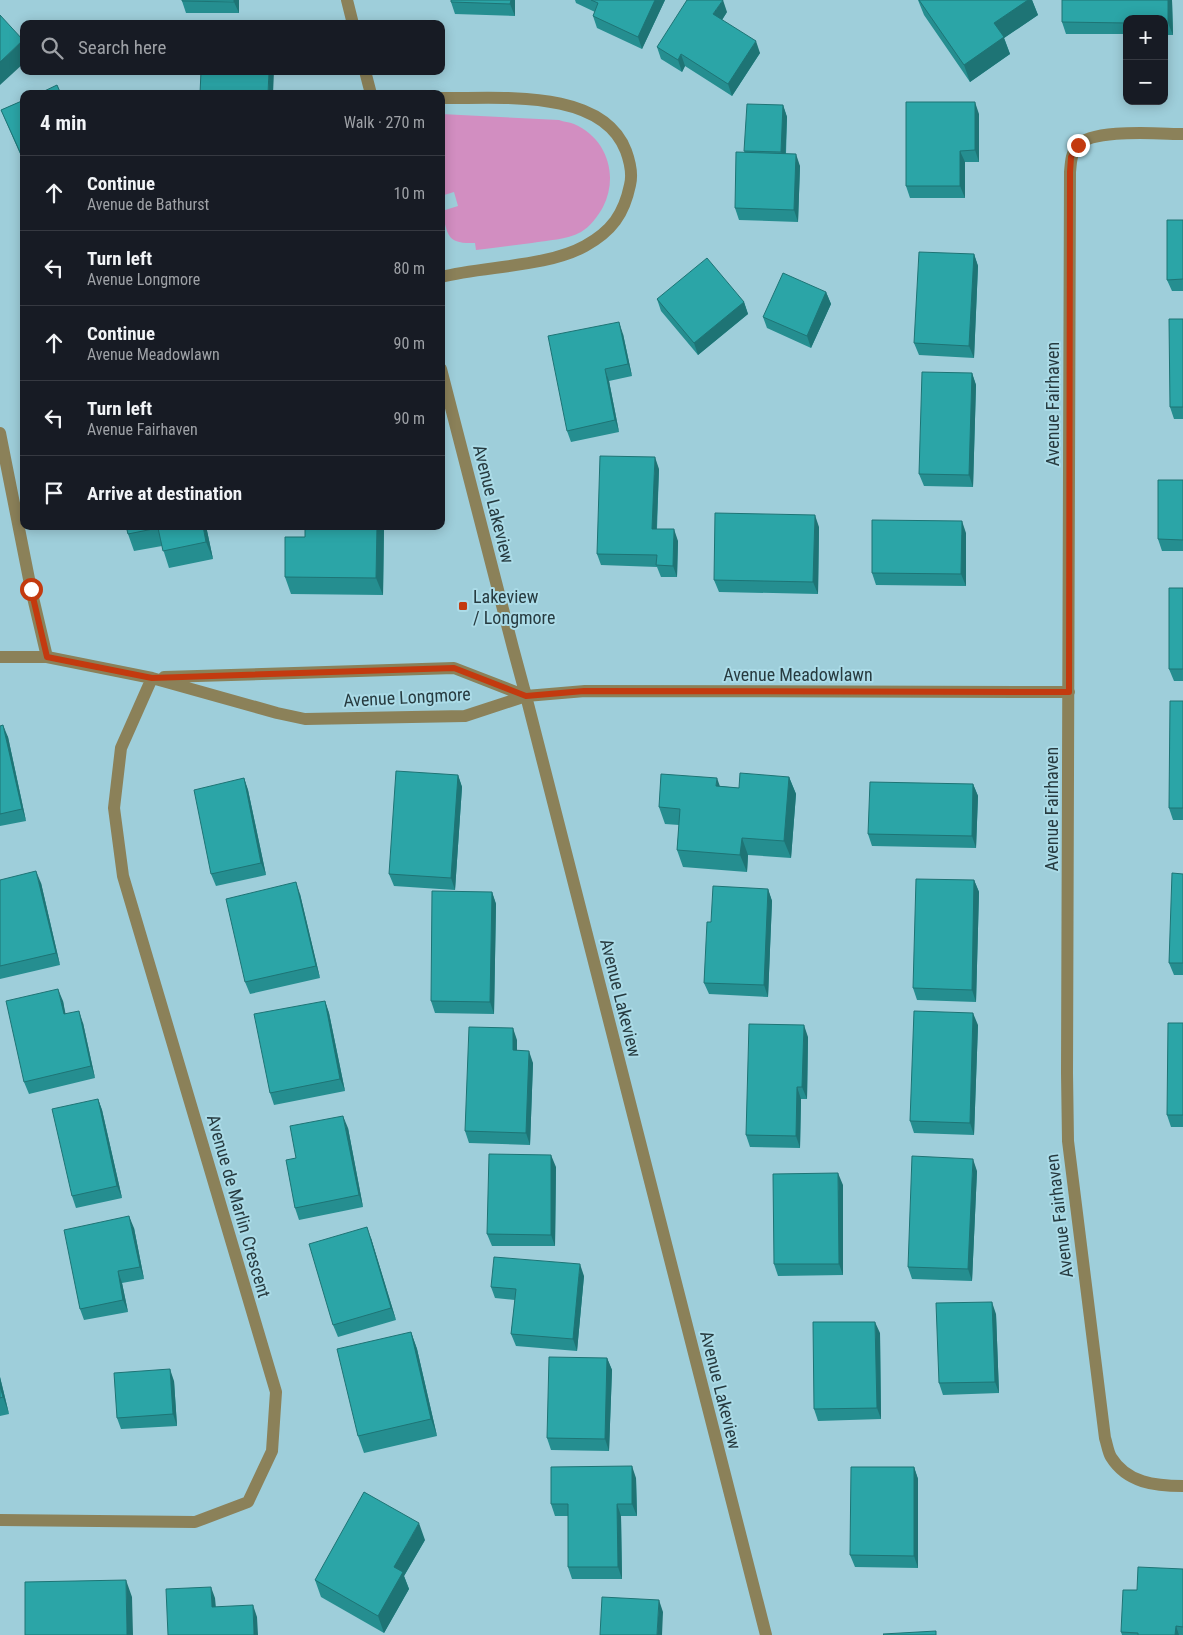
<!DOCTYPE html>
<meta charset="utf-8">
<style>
:root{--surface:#171b24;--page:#242831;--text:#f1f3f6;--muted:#9ea1a6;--line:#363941}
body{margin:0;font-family:"Roboto Condensed",sans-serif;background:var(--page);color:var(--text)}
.controls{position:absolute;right:15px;top:15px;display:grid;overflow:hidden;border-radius:10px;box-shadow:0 2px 12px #0003}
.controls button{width:45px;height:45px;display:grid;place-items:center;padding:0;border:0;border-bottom:1px solid var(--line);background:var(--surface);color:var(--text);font:25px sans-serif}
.stop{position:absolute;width:15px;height:15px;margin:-11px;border:4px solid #c33a0f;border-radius:50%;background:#fff}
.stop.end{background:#c33a0f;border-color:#fff;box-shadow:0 1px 5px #0008}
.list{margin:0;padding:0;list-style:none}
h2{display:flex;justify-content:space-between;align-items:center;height:65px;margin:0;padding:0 20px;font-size:21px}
h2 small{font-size:16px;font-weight:400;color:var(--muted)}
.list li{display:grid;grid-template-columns:32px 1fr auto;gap:15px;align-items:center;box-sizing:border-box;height:75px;padding:0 20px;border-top:1px solid var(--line)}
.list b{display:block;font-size:19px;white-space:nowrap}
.list p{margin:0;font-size:16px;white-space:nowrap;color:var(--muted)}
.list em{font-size:16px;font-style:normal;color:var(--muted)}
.icon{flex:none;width:28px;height:28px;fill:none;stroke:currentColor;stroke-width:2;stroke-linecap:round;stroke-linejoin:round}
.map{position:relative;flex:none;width:1183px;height:1635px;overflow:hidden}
.search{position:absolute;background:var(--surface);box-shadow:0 2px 12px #0003;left:20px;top:20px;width:425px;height:55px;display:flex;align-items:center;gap:12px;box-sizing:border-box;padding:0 18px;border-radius:10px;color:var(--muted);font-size:19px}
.panel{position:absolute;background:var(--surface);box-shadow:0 2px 12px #0003;left:20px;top:90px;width:425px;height:440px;border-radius:10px}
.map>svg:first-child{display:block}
</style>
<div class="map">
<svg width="1183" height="1635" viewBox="0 0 1183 1635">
<rect width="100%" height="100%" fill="#9eceda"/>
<!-- green -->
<path fill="#d28ec1" d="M441 114 559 120C564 122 569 122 574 124 607 138 619 176 603 207 598 216 590 227 581 232 566 240 548 240 532 243 513 245 494 248 476 250L475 243C446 244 448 235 442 211L458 206 454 192 441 196Z"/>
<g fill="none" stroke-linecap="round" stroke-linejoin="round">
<!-- minor -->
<path stroke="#8b8159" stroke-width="12" d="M347 0 353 24
M365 71 371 94
M441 98C496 99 602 87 626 151 630 162 633 173 630 185 624 214 612 231 585 246 547 267 485 266 441 277
M1183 134C1160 134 1092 128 1077 146 1071 154 1071 162 1070 172L1067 1073 1068 1141 1105 1438C1107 1444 1108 1452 1111 1457 1127 1483 1155 1486 1183 1486
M441 369 513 648 526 696 766 1635
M0 433 31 589 47 657
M0 657H47L152 678 277 713 305 719 465 716 526 696 585 691 1069 692
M164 677 454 668 526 696
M0 1520 195 1522 248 1502 272 1451 276 1392 123 876 114 808 121 748 152 678"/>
</g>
<!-- wall -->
<path fill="#258e90" d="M239 0V13H186L182 1Z
M451 0H515V16L455 14 451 2Z
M575 0H665L642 49 597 28 593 16 595 12 576 3Z
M918 0H1032L1038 15 1004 38 1010 54 970 82 924 15Z
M1172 0 1173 35H1164V19H1127V34H1066L1062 22Z
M727 12 722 20 760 53 732 96 685 66 682 72 661 59 657 47Z
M24 100V163L1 110Z
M783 105 787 117 786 154 800 166 798 222 739 220 735 208 745 153 744 151Z
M979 114V162H965V198H910L906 186Z
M1183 220V291H1172L1167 280Z
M974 254 978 266 974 358 919 355 914 343Z
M826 292 831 304 811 348 767 328 763 317Z
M657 299 744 302 748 314 698 355 661 311Z
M1183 319V419H1174L1170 407Z
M623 334 632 376 609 381 619 432 571 442 567 431Z
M972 373 976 385 973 487 924 486 919 474Z
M659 469 657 529 678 541 677 577H661L657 567 601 565 597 554Z
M1183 480V551H1162L1158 539Z
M126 526H206L213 559 169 568 162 546 134 551 128 534Z
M384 526 383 595 291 594 285 577Z
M819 527 818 594 719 592 714 580Z
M966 533V586L876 585 872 573Z
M1183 588V681H1174L1169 669Z
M1183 701V820H1173L1169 808Z
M0 726 8 737 26 821 0 826Z
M458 775 462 787 455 890 394 886 389 874Z
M789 777 796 794 791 858 748 855 747 872 683 867 677 850 679 825 665 824 659 807 720 786 739 788Z
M244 778 248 790 266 875 216 886 211 874Z
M973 784 978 796 976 848 872 846 868 834Z
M1183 874V975H1174L1169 963Z
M0 880 41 883 60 965 0 979Z
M974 880 979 892 976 1002 917 1000 913 988Z
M768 889 772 901 768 997 709 994 704 983 711 922Z
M492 892 496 904 494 1014 435 1013 431 1001Z
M300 894 320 978 250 994 245 982Z
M63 1001 65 1014 83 1023 95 1078 29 1094 24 1082Z
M325 1001 329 1013 345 1091 274 1105 270 1093Z
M1183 1023V1127H1171L1167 1115Z
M978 1025 974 1135 914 1133 910 1121Z
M808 1037 807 1099H801L800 1148 750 1147 746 1135Z
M517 1040V1051L533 1063 530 1145 469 1143 465 1131Z
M98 1099 102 1110 122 1198 76 1208 72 1196Z
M348 1128 363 1207 299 1220 295 1208 296 1158Z
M556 1167 555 1246H492L487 1234Z
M977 1171 972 1281 912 1279 908 1267Z
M843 1185V1275L778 1276 774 1264Z
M134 1228 144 1279 122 1283 128 1312 84 1320 80 1309Z
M371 1238 396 1320 338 1337 333 1325Z
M584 1276 577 1351 516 1346 511 1334 515 1300 495 1298 491 1287Z
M996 1314 999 1393 943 1395 939 1383Z
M411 1332 417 1349 437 1436 364 1453 358 1436Z
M880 1333 881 1419 818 1421 814 1409Z
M607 1358 612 1370 609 1451 551 1450 547 1438Z
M0 1377 9 1414 0 1416Z
M174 1381 177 1426 121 1429 117 1418Z
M914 1467 918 1479V1568L855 1567 850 1555Z
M636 1478 637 1516H621L622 1579H572L568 1567V1516H555L551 1504Z
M425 1540 404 1576 409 1589 384 1633 321 1597 315 1580Z
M1183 1569V1635H1122L1121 1632 1137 1590Z"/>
<!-- shaded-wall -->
<path fill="#1e7475" d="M234 0H239V13L234 2Z
M511 0H515V16L510 4Z
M655 0H665L642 49 638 37Z
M723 0 727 12 718 26 713 14Z
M1028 0H1032L1038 15 1004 38 1010 54 970 82 964 65 994 23Z
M1168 0H1172L1173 35 1168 23Z
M23 40 24 63 0 85V62Z
M756 41 760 53 732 96 728 84Z
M681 54 685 66 682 72 678 60Z
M269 71H274L273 94H268Z
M975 102 979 114V162L975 150Z
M783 105 787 117 785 164 781 152Z
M960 151 965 162V198L960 186Z
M796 154 800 166 798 222 794 210Z
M974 254 978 266 974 358 969 346Z
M826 292 831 304 811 348 807 336Z
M744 302 748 314 698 355 694 343Z
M619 322 623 334 632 376 628 364Z
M605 369 609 381 619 432 615 420Z
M972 373 976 385 973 487 969 475Z
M655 457 659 469 656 540 652 529Z
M815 515 819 527 818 594 813 582Z
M962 521 966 533V586L961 574Z
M203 526H206L213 559 206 542Z
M377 526H384L383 595 376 578Z
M674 529 678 541 677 577 673 566Z
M3 725 8 737 26 821 22 809Z
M458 775 462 787 455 890 451 878Z
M789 777 796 794 791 858 784 841Z
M244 778 248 790 266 875 261 863Z
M717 778 723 795 716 786Z
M973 784 978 796 976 848 972 836Z
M742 838 748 855 747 872 740 855Z
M36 871 41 883 60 965 56 953Z
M974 880 979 892 976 1002 972 990Z
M296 882 300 894 320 978 316 966Z
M768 889 772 901 768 997 764 985Z
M492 892 496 904 494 1014 490 1002Z
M58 989 63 1001 68 1026 64 1014Z
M325 1001 329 1013 345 1091 340 1079Z
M79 1011 83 1023 95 1078 91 1066Z
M973 1013 978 1025 974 1135 970 1123Z
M804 1025 808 1037 807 1099 802 1087Z
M513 1028 517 1040V1062L513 1050Z
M529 1051 533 1063 530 1145 526 1133Z
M797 1087 801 1099 800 1148 796 1136Z
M98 1099 102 1110 122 1198 117 1186Z
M343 1116 348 1128 363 1207 359 1195Z
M551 1155 556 1167 555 1246 551 1235Z
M973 1159 977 1171 972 1281 968 1269Z
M838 1173 843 1185V1275L839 1264Z
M129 1216 134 1228 144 1279 140 1267Z
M367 1227 371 1238 396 1320 391 1308Z
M580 1264 584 1276 577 1351 573 1339Z
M118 1271 122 1283 128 1312 123 1300Z
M992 1302 996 1314 999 1393 995 1382Z
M875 1322 880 1333 881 1419 877 1408Z
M411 1332 417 1349 437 1436 431 1419Z
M607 1358 612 1370 609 1451 605 1439Z
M170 1369 174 1381 177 1426 173 1414Z
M0 1377 9 1414 3 1397 0 1386Z
M632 1466 636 1478 637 1516 632 1504Z
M914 1467 918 1479V1568L914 1556Z
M617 1504 621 1516 622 1579 618 1567Z
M419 1523 425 1540 404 1576 409 1589 384 1633 378 1616 394 1567Z
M126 1580 132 1597 133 1635H127Z
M211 1587 215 1598 217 1619 212 1607Z
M659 1600 663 1612 662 1635H657Z
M253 1605 257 1617 258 1635H254Z
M1176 1626 1179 1635H1175Z"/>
<!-- building -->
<path fill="#2ba5a7" stroke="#1e7475" d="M182 0H234V2L182 1Z
M451 0H511L510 4 451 2Z
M591 0H655L638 37 593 16 598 3Z
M687 0H723L713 14 756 41 728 84 681 54 678 60 657 47Z
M919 0H1028L994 23 1004 37 964 65Z
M1062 0H1168V23H1164V19H1127V23L1062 22Z
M0 15 23 40 0 62Z
M201 71H269L268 94H200Z
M57 85 61 94H38Z
M24 100V161L1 110Z
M906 102H975V150L960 151V186H906Z
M747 104 783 105 781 152 744 151Z
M736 152 796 154 794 210 735 208Z
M1167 220H1183V279L1167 280Z
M919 252 974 254 969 346 914 343Z
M707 258 744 302 694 343 657 299Z
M783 273 826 292 807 336 763 317Z
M1169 319H1183V407H1170Z
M619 322 628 364 605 369 615 420 567 431 548 336Z
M922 372 972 373 969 475 919 474Z
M600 456 655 457 652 529H674L673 566 656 565 657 555 597 554Z
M1158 480H1183V540L1158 539Z
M715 513 815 515 813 582 714 580Z
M872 520 962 521 961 574 872 573Z
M126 526H203L206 542 163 551 158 528 128 534Z
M305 526H377L376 578 285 577V537H305Z
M1169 588H1183V669H1169Z
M1170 701H1183V808H1169Z
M3 725 22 809 0 814V726Z
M396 771 458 775 451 878 389 874Z
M740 773 789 777 784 841 742 838 740 855 677 850 680 809 659 807 661 774 717 778 716 786 739 788Z
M244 778 261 863 211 874 194 790Z
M870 782 973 784 972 836 868 834Z
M36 871 56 953 0 966V880Z
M1172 873 1183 874V963H1169Z
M916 879 974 880 972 990 913 988Z
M296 882 316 966 245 982 226 899Z
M713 886 768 889 764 985 704 983 707 922H711Z
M432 891 492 892 490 1002 431 1001Z
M58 989 64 1014 79 1011 91 1066 24 1082 6 1001Z
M325 1001 340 1079 270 1093 254 1014Z
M914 1011 973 1013 970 1123 910 1121Z
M1168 1023H1183V1115H1167Z
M749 1024 804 1025 802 1087H797L796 1136 746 1135Z
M469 1027 513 1028V1050L529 1051 526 1133 465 1131Z
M98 1099 117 1186 72 1196 52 1109Z
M343 1116 359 1195 295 1208 286 1160 296 1158 290 1126Z
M489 1154 551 1155V1235L487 1234Z
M912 1156 973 1159 968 1269 908 1267Z
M838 1173 839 1264H774L773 1174Z
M129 1216 140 1267 118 1271 123 1300 80 1309 64 1230Z
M367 1227 391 1308 333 1325 309 1244Z
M494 1257 580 1264 573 1339 511 1334 516 1289 491 1287Z
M992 1302 995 1382 939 1383 936 1303Z
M813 1322H875L877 1408 814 1409Z
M411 1332 431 1419 358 1436 337 1349Z
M549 1357 607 1358 605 1439 547 1438Z
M170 1369 173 1414 117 1418 114 1373Z
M0 1386 3 1397 0 1398Z
M632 1466V1504H617L618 1567H568V1504H551V1467Z
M851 1467H914V1556L850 1555Z
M364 1492 419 1523 394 1567 403 1572 378 1616 315 1580Z
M1138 1567 1183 1569V1627L1176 1626 1175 1635H1138V1633L1121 1632 1123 1590H1137Z
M126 1580 127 1635H25V1582Z
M211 1587 212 1607 253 1605 254 1635H168L166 1589Z
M602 1597 659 1600 657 1635H600Z
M936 1631V1635H884L883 1634Z"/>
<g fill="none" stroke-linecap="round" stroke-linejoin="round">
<!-- route -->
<path stroke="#c33a0f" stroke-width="6" d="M31 589 47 657 152 678 454 668 526 696 584 691 1069 692 1070 172 1071 157 1078 145"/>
</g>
<!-- markers -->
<rect fill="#c33a0f" stroke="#abdbe7" stroke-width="2" x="458" y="601" width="10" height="10" rx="2.5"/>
<g text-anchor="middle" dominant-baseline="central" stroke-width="4" stroke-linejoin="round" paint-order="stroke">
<!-- street labels -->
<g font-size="18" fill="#273b40" stroke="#abdbe7">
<text transform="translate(1052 404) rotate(-90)">Avenue Fairhaven</text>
<text transform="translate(494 504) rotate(76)">Avenue Lakeview</text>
<text x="798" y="674">Avenue Meadowlawn</text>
<text transform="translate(407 697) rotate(-3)">Avenue Longmore</text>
<text transform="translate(1051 809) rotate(-90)">Avenue Fairhaven</text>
<text transform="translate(621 998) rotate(76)">Avenue Lakeview</text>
<text transform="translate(239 1206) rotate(74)">Avenue de Marlin Crescent</text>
<text transform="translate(1059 1216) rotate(-97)">Avenue Fairhaven</text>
<text transform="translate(721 1390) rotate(76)">Avenue Lakeview</text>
</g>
<!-- poi labels -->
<g font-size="18" fill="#273b40" stroke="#abdbe7" text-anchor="start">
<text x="473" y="596">Lakeview<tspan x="473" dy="21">/ Longmore</tspan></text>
</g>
</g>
</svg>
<div class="controls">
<button>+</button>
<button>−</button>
</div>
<div class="stop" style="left:31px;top:589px"></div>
<div class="stop end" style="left:1078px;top:145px"></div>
<div class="search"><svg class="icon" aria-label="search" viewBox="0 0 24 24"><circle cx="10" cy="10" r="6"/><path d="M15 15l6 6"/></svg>Search here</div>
<section class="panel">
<h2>4 min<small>Walk · 270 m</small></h2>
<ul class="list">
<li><svg class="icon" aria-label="ahead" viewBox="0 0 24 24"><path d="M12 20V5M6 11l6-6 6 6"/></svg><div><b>Continue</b><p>Avenue de Bathurst</p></div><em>10 m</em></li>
<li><svg class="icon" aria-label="left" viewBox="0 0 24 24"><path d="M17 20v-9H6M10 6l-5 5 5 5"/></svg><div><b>Turn left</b><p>Avenue Longmore</p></div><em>80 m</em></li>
<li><svg class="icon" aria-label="ahead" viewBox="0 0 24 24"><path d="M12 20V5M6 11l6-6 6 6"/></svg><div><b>Continue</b><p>Avenue Meadowlawn</p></div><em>90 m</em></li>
<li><svg class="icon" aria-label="left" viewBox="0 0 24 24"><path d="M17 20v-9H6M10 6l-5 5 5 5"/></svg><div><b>Turn left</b><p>Avenue Fairhaven</p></div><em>90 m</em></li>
<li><svg class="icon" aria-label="arrive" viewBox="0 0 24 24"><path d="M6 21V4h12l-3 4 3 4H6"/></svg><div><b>Arrive at destination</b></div></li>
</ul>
</section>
</div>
